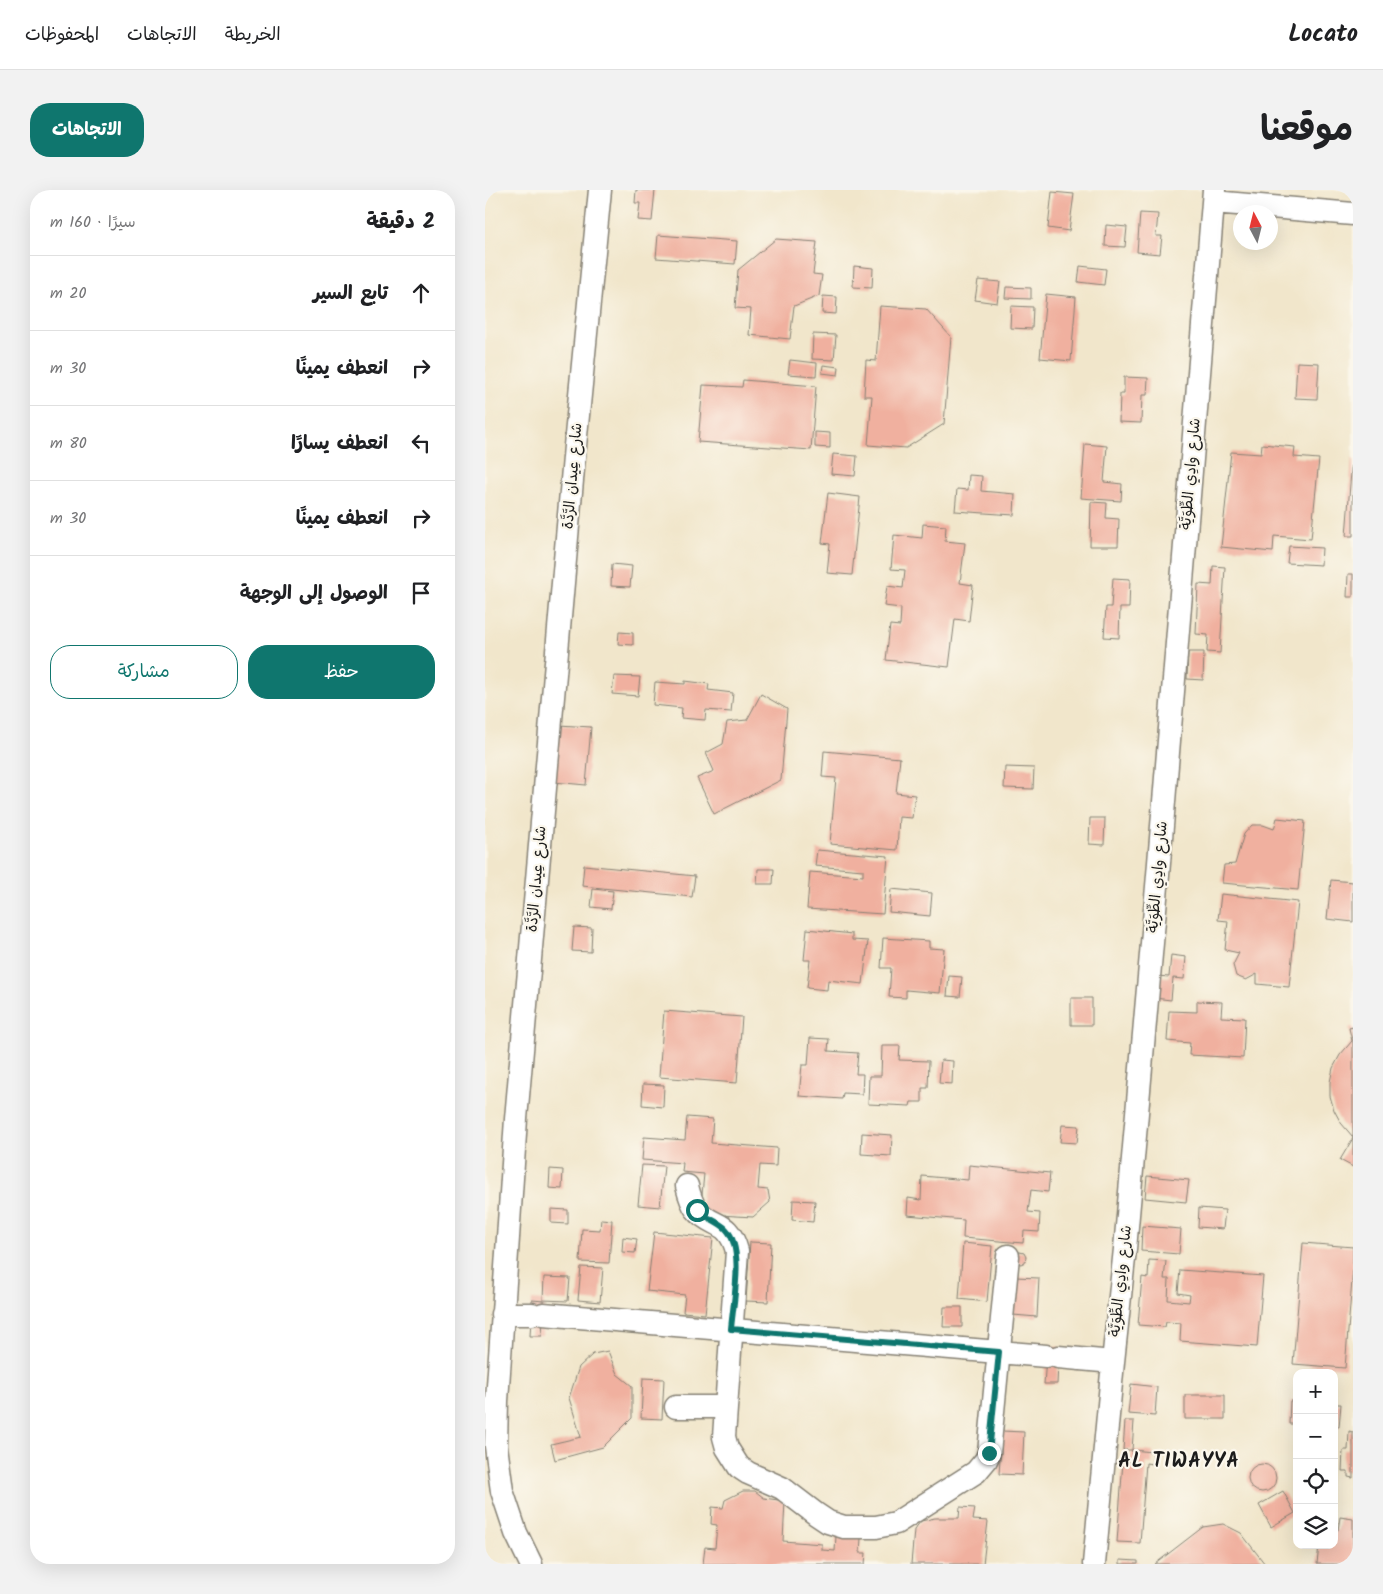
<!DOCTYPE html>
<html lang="ar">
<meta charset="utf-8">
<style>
:root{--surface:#fff;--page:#f2f2f2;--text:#202124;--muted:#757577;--line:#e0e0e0;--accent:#0f766e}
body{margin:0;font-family:Kalam,"Playpen Sans Arabic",sans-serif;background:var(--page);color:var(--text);direction:rtl}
.controls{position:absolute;right:15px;bottom:15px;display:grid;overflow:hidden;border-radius:10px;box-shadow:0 5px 20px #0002}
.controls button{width:45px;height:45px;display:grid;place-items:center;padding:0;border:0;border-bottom:1px solid var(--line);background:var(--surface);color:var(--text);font:25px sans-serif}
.compass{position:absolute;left:748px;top:15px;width:45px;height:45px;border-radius:50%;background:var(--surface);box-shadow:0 5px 20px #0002;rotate:353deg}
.stop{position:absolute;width:15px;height:15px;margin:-11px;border:4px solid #0f766e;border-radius:50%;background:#fff}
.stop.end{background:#0f766e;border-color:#fff;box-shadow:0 1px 5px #0008}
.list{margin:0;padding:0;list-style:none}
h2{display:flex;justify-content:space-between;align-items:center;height:65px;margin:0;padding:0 20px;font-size:21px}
h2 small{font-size:16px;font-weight:400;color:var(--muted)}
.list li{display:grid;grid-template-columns:32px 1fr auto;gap:15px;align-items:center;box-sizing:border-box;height:75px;padding:0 20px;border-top:1px solid var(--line)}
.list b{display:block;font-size:19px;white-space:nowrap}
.list em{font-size:16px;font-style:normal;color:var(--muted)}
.actions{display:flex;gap:10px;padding:15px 20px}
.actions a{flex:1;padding:11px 0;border:1px solid var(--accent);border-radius:20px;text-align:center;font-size:18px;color:var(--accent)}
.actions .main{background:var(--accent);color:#fff}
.icon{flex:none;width:28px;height:28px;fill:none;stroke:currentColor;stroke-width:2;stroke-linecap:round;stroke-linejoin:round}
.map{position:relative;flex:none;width:868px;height:1374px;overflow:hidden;direction:ltr;border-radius:20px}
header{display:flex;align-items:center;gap:30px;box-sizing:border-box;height:70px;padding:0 25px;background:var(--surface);border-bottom:1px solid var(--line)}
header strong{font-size:24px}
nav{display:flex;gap:28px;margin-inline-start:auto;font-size:18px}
.intro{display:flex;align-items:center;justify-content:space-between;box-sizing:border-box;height:120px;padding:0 30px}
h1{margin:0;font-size:35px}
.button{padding:12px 22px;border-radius:20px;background:var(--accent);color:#fff;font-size:18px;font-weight:700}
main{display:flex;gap:30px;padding:0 30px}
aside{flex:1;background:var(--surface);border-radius:20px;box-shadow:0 5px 20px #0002}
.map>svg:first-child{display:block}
</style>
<header>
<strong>Locato</strong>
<nav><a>الخريطة</a><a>الاتجاهات</a><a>المحفوظات</a></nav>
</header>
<div class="intro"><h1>موقعنا</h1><a class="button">الاتجاهات</a></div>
<main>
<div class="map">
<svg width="868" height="1374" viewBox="0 0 868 1374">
<rect width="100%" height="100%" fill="#fbf7ec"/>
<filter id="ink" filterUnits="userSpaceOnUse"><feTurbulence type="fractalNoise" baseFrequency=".02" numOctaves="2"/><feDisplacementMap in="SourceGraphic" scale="10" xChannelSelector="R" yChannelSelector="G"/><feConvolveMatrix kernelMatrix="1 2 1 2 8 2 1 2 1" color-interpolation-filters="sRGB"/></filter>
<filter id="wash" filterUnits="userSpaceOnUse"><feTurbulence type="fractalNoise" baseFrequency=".0096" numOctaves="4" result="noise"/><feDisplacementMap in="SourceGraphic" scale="20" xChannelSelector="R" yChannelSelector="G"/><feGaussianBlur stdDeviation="1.12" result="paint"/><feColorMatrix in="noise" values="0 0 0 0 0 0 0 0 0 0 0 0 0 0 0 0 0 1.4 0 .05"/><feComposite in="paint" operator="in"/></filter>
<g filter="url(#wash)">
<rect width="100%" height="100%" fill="#f1e6cb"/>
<g id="blocks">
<!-- building -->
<path fill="#f0b09f" d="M151 0H170L167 31 153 30 155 13H150Z
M567 2 589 4 584 41 563 38Z
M655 23 673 24 671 46H677L675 64 652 62Z
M621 35 642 37 640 57 620 56Z
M173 45 252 51 250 74 171 68Z
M291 49 332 52 328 84 337 85 334 106 309 116 305 149 264 145 266 119 250 118 253 80Z
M369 76 388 78 387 98 368 97Z
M595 76 621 79 619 95 593 92Z
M493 90 515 92 512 113 490 110Z
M521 97 546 98V109L520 108Z
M561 104 591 107 586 171 555 168Z
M338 106 352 107 351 124 337 123Z
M395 116 441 119 466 147 459 234 421 258 383 255 387 206H379L381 170 391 171Z
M526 116 548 117 547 139 525 138Z
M328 144 351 145 349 170 327 169Z
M305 170 332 173 331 186 303 184Z
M812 172 834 173 832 209 810 208Z
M338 175 354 177 353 185 337 183Z
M639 187 663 188 662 205H657L656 233 634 232 635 204H639Z
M258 190 331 196 326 260 213 252 218 195 257 197Z
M330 242 345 243V258L330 257Z
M600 254 622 256 619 292 637 294 636 311 596 308Z
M777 254 810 257 809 267 834 269 826 349 789 346 788 362 736 357 746 262 776 264Z
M348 264 372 266 370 286 346 284Z
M867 269H868V346H861Z
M484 285 497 286 496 301 530 304 529 325 470 321 472 299 483 300Z
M343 303 375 307 367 385 342 383 345 354 337 353Z
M606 312 622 313 621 328 634 329 633 356H605Z
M438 334 461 336 460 351 480 353 475 393 488 395 484 431 470 429 464 477 401 470 405 435 415 436 416 418 399 416 402 396 418 398 420 380 406 379 409 345 437 348Z
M804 356 837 358 836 375 802 373Z
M127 374 147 376 145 397 126 396Z
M728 376 740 377 735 463 722 462 723 445 711 444 713 394 727 395Z
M863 384H868V407H862Z
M628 388 645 389 644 418H635L634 448 619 447 621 417H626Z
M134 442 148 443V455L133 454Z
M703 462H719L718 490 702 489Z
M129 486 155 487 153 506 127 504Z
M200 491 224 494 223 500 248 503 246 522 221 520 220 530 196 528 197 518 168 515 170 492 200 494Z
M276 504 302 519 296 590 229 624 212 588 229 581 221 563 238 554 242 532 262 530Z
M74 535 106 537 101 595 69 592Z
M339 561 415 568 411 603 430 605 427 628 414 627 412 660 345 654 351 588 337 587Z
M520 577 549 578 548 599 519 598Z
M605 628H620L619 655 604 654Z
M792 628 820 631 813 700 737 693 739 675 750 674 759 644 767 635H778L789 639Z
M332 660 403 666 398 724 322 719 325 682 378 686V680L330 676Z
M99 675 210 686 207 707 97 696Z
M273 679H289L288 694H272Z
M846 690 868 692V732L842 729Z
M108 699 128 701 126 719 106 717Z
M406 699 447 703 445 726 404 722Z
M736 704 813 712 804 797 772 794V784L761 790 751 786 748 775 754 763 740 760 743 731 733 730Z
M89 737 107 738 106 762 87 761Z
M322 739 367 744V750L383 751 378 794 343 790 342 800 322 798 325 770H319Z
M398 748 444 751V758L459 759 455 803 421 800V808L404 807 406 778H396Z
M686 765 701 767 699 789 688 788 686 810 669 808 672 786 684 787Z
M464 786 477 787 475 807 462 806Z
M586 808H607V835H586Z
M712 811 737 812 736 827 760 828 758 868 704 865 705 853 682 851 684 821 712 822Z
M179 821 257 827 252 893 174 887Z
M868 837V947L856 933 849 920 845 906V892L848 878 855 865 867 851 864 838Z
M325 848 344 849 343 861 373 863 371 884H378L377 904 358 903 357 909 314 906 317 875H323Z
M397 856H415L414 870 444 871 443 898H437V912H426L425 916 383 914 384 886H396Z
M456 870 468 871 467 894 454 893Z
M158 894 179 895 178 917 157 915Z
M202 927 228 929 226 953 292 958 291 976 275 975 273 999 283 1000 285 1012 268 1027 218 1024 216 1015 219 984 197 982 198 973 157 970 159 947 200 950Z
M577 935 594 936 592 953 575 952Z
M377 943 407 945 406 966 376 964Z
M868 948V977L855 970Z
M157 975 179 976 175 1017 153 1015Z
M484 975 565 983 563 1002 546 1000 543 1022 555 1023 554 1042 539 1041 538 1053 478 1048 479 1030 422 1025 423 1008 436 1010 437 986 483 990Z
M65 979 78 980 77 999 64 998Z
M662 986 704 990 701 1012 660 1008Z
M308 1010 330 1011 328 1032 307 1030Z
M714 1018 740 1020 738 1039 713 1037Z
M66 1019 83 1020V1034L66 1033Z
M116 1029 127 1030 124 1073 95 1072 97 1039 115 1040Z
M657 1036 696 1039 694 1064 656 1061Z
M169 1042 228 1048 220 1124 198 1122 200 1105 162 1101Z
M138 1047 152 1049 150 1063 137 1062Z
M265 1052 286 1053 283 1112 261 1111Z
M478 1053 507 1056 502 1112 474 1109Z
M818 1053 868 1057V1078L860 1178 808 1174Z
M535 1062 539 1063 541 1067 540 1072 536 1074 531 1073 530 1064Z
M664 1070 681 1071 679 1089H684L683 1110 704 1112 705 1105 693 1103 695 1080 778 1086 772 1157 695 1151 696 1133 681 1132 680 1137 653 1135 657 1087 663 1088Z
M96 1077 118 1078 115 1112 93 1110Z
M59 1087 85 1088 83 1111 58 1110Z
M530 1087 554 1088 552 1127 528 1125Z
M47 1110 59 1111 57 1146H45Z
M459 1117H477V1137H458Z
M562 1156 574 1157 572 1194H559Z
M123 1161 132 1184 147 1196V1228L118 1257 70 1270 66 1254 96 1247 84 1208 94 1177 108 1164Z
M158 1188 179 1189 177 1229 156 1228Z
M646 1194 672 1197 670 1226 643 1224Z
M700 1205H740V1229H700Z
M805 1211H812V1234H804Z
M849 1214H856L854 1237 849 1236Z
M640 1231H649L647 1260H638Z
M517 1241 539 1242 537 1285 514 1284Z
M864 1241 868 1242V1288L863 1287V1281H857L858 1260H863Z
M647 1260 668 1262 667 1274 661 1273 655 1353 632 1352 638 1271 646 1272Z
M763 1288a14 14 0 1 1 28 0a14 14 0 1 1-28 0Z
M258 1301H270L279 1308 300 1311 298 1351 337 1354V1360L350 1361 351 1346 376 1348 375 1363H381L380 1374H218L220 1357 230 1358 232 1335 226 1334 227 1317 238 1318 240 1310Z
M798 1301 810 1323 786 1337 774 1315Z
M475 1317 490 1318 488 1330 503 1331 498 1374H426L429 1340 436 1331 450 1328H474Z
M855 1327 868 1329V1374H832L834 1355H849V1340H853Z
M738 1334 756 1343 780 1374H670L718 1337Z
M635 1370 653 1371V1374H635Z"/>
</g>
</g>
<g filter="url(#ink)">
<use href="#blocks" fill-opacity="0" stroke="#868174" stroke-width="1"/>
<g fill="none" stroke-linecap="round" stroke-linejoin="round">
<!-- minor casing -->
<g stroke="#868174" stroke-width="25">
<path id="minor" d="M728 12 868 24
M202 996C204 1004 206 1012 211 1019 227 1039 243 1028 252 1061L239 1247 242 1258 254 1277 263 1283 297 1298 331 1324 343 1332 359 1337H391L411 1333 491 1282 501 1270 504 1263 523 1066
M17 1124H47
M58 1124 561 1166
M573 1167 628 1172
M191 1217H241
M46 1374 31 1343 17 1301 11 1256 12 1211 31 929 90 256 115 0
M609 1374 628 1172 640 1059 673 685 729 0"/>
</g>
<!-- minor -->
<use href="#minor" stroke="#fff" stroke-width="22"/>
</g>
</g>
<g fill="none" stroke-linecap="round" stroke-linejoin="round" filter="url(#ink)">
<!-- route -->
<path stroke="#0f766e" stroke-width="6" d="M212 1020C221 1028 233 1031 241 1039 260 1059 248 1112 246 1139L514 1162 504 1263"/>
</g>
<g text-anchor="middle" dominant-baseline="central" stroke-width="4.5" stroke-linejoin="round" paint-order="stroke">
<!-- street labels -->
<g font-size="15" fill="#1c1c1c" stroke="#fbf7ec">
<text transform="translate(706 284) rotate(-85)">شارع وادِي الطِّوَيَّة</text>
<text transform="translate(88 286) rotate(-85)">شارع عِيدان الرَّدَّة</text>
<text transform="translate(673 687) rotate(-85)">شارع وادِي الطِّوَيَّة</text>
<text transform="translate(52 689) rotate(-85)">شارع عِيدان الرَّدَّة</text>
<text transform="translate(636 1091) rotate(-84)">شارع وادِي الطِّوَيَّة</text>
</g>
<!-- district labels -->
<g font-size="20" font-weight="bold" letter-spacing="1" fill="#1c1c1c" stroke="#fbf7ec">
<text x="694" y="1272">AL TIWAYYA</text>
</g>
</g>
</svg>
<div class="controls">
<button>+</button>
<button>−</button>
<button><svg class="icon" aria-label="locate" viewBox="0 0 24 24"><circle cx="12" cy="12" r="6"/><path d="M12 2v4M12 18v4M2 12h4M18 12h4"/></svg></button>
<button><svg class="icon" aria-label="layers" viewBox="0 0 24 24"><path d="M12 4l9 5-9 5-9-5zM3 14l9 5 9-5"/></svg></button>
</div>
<svg class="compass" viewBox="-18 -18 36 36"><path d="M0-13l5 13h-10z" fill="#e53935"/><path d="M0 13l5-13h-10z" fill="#757577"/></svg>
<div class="stop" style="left:212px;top:1020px"></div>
<div class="stop end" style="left:504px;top:1263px"></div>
</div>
<aside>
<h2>2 دقيقة<small>سيرًا · 160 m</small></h2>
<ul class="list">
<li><svg class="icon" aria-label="ahead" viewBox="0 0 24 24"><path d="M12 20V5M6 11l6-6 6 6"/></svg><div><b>تابع السير</b></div><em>20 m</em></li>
<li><svg class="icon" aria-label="right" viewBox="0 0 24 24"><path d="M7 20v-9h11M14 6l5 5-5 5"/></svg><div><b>انعطف يمينًا</b></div><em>30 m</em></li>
<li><svg class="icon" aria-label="left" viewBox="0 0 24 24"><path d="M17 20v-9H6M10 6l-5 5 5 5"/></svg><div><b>انعطف يسارًا</b></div><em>80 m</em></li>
<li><svg class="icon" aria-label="right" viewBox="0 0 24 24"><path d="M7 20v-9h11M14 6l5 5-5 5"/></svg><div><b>انعطف يمينًا</b></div><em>30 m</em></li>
<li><svg class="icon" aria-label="arrive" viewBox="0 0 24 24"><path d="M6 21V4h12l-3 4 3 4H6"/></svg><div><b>الوصول إلى الوجهة</b></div></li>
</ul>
<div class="actions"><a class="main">حفظ</a><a>مشاركة</a></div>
</aside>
</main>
